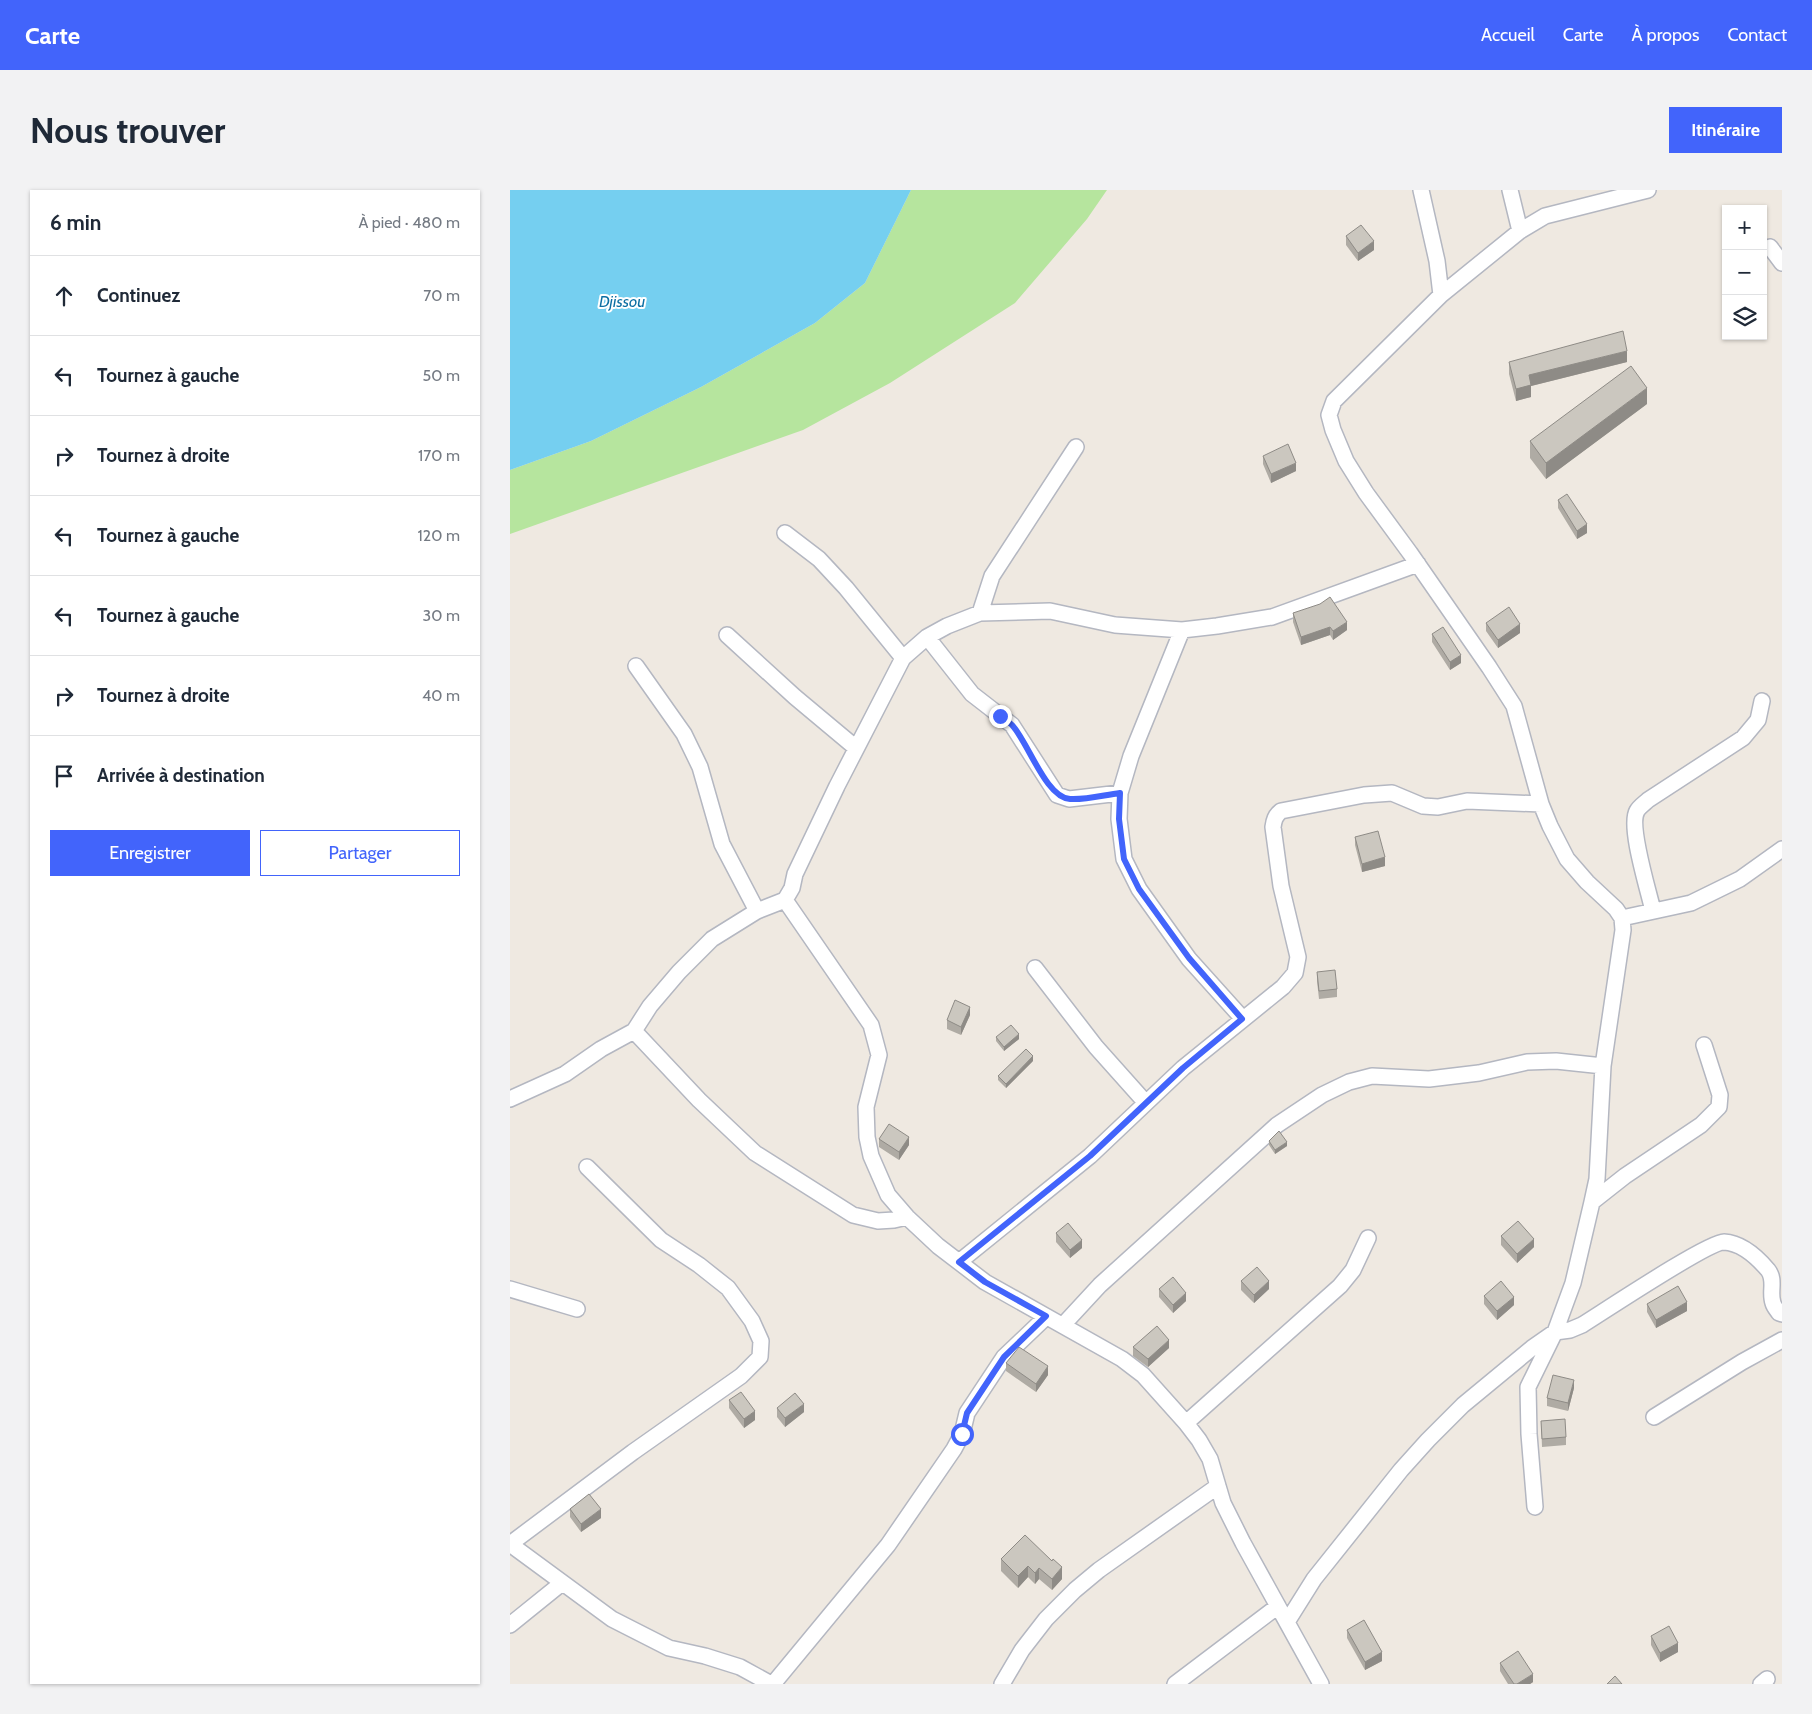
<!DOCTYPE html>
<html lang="fr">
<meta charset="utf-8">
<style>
:root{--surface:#fff;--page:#f2f2f3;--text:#1f2937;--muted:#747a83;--line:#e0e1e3;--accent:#4264fb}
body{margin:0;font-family:Cabin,sans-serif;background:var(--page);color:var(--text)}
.controls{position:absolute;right:15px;top:15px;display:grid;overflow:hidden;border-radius:0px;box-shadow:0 1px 4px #0004}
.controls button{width:45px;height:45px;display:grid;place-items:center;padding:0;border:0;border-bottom:1px solid var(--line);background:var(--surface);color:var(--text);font:25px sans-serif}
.stop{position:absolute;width:15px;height:15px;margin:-11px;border:4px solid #4264fb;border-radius:50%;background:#fff}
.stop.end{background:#4264fb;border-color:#fff;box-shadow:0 1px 5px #0008}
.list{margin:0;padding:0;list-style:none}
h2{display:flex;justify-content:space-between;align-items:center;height:65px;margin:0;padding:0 20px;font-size:21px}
h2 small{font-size:16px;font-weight:400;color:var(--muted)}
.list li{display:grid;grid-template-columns:32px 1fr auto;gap:15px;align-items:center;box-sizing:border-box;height:80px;padding:0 20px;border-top:1px solid var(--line)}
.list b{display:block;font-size:19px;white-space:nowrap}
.list em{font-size:16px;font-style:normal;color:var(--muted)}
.actions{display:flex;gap:10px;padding:15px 20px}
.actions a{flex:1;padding:11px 0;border:1px solid var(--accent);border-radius:0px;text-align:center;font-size:18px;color:var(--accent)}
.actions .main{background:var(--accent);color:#fff}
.icon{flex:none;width:28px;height:28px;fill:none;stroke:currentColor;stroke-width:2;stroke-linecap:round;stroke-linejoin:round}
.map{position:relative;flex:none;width:1272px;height:1494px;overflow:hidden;border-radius:0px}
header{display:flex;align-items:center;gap:30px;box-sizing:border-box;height:70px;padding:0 25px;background:var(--accent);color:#fff}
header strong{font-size:24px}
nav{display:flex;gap:28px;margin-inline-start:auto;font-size:18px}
.intro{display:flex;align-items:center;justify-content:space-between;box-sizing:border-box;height:120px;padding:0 30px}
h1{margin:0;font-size:35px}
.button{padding:12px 22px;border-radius:0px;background:var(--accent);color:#fff;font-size:18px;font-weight:700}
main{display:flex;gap:30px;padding:0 30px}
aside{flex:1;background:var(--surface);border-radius:0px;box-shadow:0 1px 4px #0004}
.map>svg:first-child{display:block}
</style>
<header>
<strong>Carte</strong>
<nav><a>Accueil</a><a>Carte</a><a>À propos</a><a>Contact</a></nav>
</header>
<div class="intro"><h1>Nous trouver</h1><a class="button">Itinéraire</a></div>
<main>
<aside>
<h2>6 min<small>À pied · 480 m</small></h2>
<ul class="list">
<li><svg class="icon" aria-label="ahead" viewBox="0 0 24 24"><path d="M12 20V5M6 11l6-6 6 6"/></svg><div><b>Continuez</b></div><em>70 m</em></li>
<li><svg class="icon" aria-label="left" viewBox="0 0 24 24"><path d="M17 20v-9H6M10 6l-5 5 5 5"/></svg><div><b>Tournez à gauche</b></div><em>50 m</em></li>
<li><svg class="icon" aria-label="right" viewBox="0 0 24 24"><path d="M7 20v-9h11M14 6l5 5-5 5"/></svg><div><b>Tournez à droite</b></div><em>170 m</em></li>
<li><svg class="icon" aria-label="left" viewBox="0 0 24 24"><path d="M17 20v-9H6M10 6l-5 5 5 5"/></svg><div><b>Tournez à gauche</b></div><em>120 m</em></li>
<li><svg class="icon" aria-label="left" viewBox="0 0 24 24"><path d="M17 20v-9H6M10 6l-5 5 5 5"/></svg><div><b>Tournez à gauche</b></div><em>30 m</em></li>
<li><svg class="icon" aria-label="right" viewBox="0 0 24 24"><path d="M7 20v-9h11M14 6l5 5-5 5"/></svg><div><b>Tournez à droite</b></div><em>40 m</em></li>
<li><svg class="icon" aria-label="arrive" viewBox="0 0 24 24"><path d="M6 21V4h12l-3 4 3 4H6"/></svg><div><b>Arrivée à destination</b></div></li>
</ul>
<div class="actions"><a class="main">Enregistrer</a><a>Partager</a></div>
</aside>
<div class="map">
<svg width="1272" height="1494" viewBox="0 0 1272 1494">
<rect width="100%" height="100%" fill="#efe9e1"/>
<!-- green -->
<path fill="#b6e59e" d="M401 0H597L577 29 505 113 380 193 293 240 0 344V280L81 251 191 197 305 133 355 93Z"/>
<!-- water -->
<path fill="#75cff0" d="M0 0H401L355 93 305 133 191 197 81 251 0 280Z"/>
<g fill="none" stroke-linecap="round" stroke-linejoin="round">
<!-- minor casing -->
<g stroke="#b4b7c1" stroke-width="18">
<path id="minor" d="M911 0 927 71 931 105
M1000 0 1010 41
M1260 57 1272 73
M275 343 309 369 336 398 393 468
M470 423 482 386 566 257
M672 440 621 566 610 603 609 629 614 669 629 699 679 769 733 829
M217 445 285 507 346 558
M417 447 462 504 502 535 547 605 559 609 610 603
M126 476 174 544 190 577 212 654 247 721
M275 710 361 835 369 865 356 917 357 947 361 966 378 1005 397 1027 428 1056 475 1092 612 1169 633 1185 676 1233 689 1250 700 1269 713 1313 733 1353 811 1494
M1143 721C1139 702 1118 636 1127 621 1129 617 1135 613 1138 610L1233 548 1248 530 1252 511
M1112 728 1181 713 1230 689 1272 659
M525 778 586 857 636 913
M124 841 189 910 245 963 343 1025 368 1031 384 1030 397 1027
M0 909 55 884 91 859 124 841 140 816 169 782 202 749 247 721 275 710 282 698 285 684 327 596 393 468 417 447 437 436 470 423 540 421 605 435 672 440 707 436 762 427 908 374
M1082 1012 1115 986 1191 935 1209 917 1210 905 1194 855
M449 1072 580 966 673 878 773 797 785 783 788 767 771 696 763 637C764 630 765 626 771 621L854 605 882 603 913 616 928 617 957 611 1031 614
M0 1099 67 1119
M553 1135 590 1095 767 935 812 905 839 892 862 886 919 889 969 883 1017 872 1046 871 1093 876
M1144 1227 1232 1172 1272 1150
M676 1233 830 1096 843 1080 858 1048
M1025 1317 1019 1244 1018 1197 1045 1142 1063 1093 1082 1012 1087 989 1093 876 1113 740 1112 728 1106 719 1077 692 1057 669 1040 636 1031 614 1004 516 979 477 900 363 856 303 836 271 823 240 819 225 824 211 931 105 1010 41 1035 26 1138 0
M0 1354 123 1262 231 1186 250 1167 251 1151 242 1131 218 1098 189 1075 151 1050 77 977
M0 1354 102 1429 159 1458 195 1466 230 1477 261 1494
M777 1432 804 1389 891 1280 918 1250 953 1215 1022 1158 1045 1142 1060 1140 1072 1135C1093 1122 1198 1052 1214 1052 1232 1053 1247 1067 1258 1080 1266 1090 1259 1102 1263 1113 1264 1117 1267 1120 1269 1123L1272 1124
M0 1435 52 1393
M263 1494 378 1355 444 1259 452 1244 457 1223 494 1167 536 1127
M492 1494 512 1460 536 1429 565 1400 589 1380 708 1296
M665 1494 768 1416
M1251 1494 1257 1489"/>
</g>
<!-- minor -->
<use href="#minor" stroke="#fff" stroke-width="15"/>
</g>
<!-- wall -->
<path fill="#afaba4" d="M836 46 864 60 848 71 836 55Z
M999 172H1117L1021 196V207L1006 211 999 184Z
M1137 214 1036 289 1020 268V251Z
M753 266 786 281 761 293 753 274Z
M1048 310 1077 343 1067 349 1048 318Z
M783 423 837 440 823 450 820 445 791 455 783 432Z
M976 433 1010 443 988 458 976 441Z
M922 444 951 473 940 480 922 452Z
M845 647 875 676 852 682 845 655Z
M807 782 827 799V807L809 809 807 791Z
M460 825 451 845 437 839V830Z
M486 847 509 849 494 861 486 851Z
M523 871 496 898 488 890V886Z
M369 949 399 955 389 970 369 957Z
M759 951 777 956 765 964 759 955Z
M546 1043 572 1058 560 1068 546 1052Z
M991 1046 1024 1057 1007 1073 991 1055Z
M731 1091 759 1099 744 1113 731 1100Z
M649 1099 676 1111 663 1123 649 1107Z
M974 1106 1004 1115 987 1130 974 1114Z
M1137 1114 1177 1121 1146 1138 1137 1122Z
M623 1157 659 1158 638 1177 623 1166Z
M496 1173 538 1185 526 1202 496 1181Z
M1064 1198 1058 1221 1037 1216V1208Z
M219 1210 245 1230 234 1238 219 1218Z
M267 1218 294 1222 275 1237 267 1227Z
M1031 1231 1056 1247V1255L1032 1257Z
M60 1319 91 1328 71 1342 60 1327Z
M515 1345 552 1389 542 1400 529 1389 525 1394 518 1387 508 1398 491 1381V1369Z
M837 1440 872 1471 855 1480 837 1448Z
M1141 1446 1168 1462 1150 1472 1141 1455Z
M990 1473 1023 1492 1020 1494H998L990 1481Z"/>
<!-- shaded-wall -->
<path fill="#8e8b86" d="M864 51V60L848 71V63Z
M1117 161V172L1021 196V207L1006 211V199L1019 185Z
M1137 198V214L1036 289V273Z
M786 273V281L761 293V284Z
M1077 334V343L1067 349V341Z
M837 432V440L823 450V441Z
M1010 434V443L988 458V450Z
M820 437V445L791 455V447Z
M951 465V473L940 480V472Z
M875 667V676L852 682V674Z
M460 817V825L451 845V837Z
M509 844V849L494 861V857Z
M523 866V871L496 898V894Z
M399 947V955L389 970V962Z
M777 952V956L765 964V960Z
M1024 1049V1057L1007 1073V1064Z
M572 1050V1058L560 1068V1060Z
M759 1091V1099L744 1113V1105Z
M676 1103V1111L663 1123V1115Z
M1004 1107V1115L987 1130V1121Z
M1177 1112V1121L1146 1138V1130Z
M659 1150V1158L638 1177V1169Z
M538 1176V1185L526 1202V1194Z
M1064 1190V1198L1058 1221V1213Z
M294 1214V1222L275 1237V1228Z
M245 1221V1230L234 1238V1229Z
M91 1319V1328L71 1342V1334Z
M518 1376V1387L508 1398V1386Z
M552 1377V1389L542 1400V1389Z
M529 1378V1389L525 1394V1383Z
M1168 1453V1462L1150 1472V1463Z
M872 1462V1471L855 1480V1472Z
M1023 1484V1492L1020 1494H1007Z"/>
<!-- building -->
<path fill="#cbc7bf" stroke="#8e8b86" d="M851 35 864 51 848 63 836 46Z
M1113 141 1117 161 1019 185 1021 195 1006 199 999 172Z
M1121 176 1137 198 1036 273 1020 251Z
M778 254 786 273 761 284 753 266Z
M1057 304 1077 334 1067 341 1048 310Z
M820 407 837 432 823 441 820 437 791 447 783 423 810 414Z
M999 417 1010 434 988 450 976 433Z
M933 437 951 465 940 472 922 444Z
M868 641 875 667 852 674 845 647Z
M825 780 827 799 809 801 807 782Z
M445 810 460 817 451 837 437 830Z
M501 835 509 844 494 857 486 847Z
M516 859 523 866 496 894 488 886Z
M379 934 399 947 389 962 369 949Z
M769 941 777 952 765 960 759 951Z
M1008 1031 1024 1049 1007 1064 991 1046Z
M558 1033 572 1050 560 1060 546 1043Z
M747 1077 759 1091 744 1105 731 1091Z
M663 1087 676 1103 663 1115 649 1099Z
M991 1091 1004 1107 987 1121 974 1106Z
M1168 1096 1177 1112 1146 1130 1137 1114Z
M647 1136 659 1150 638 1169 623 1157Z
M509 1157 538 1176 526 1194 496 1173Z
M1043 1185 1064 1190 1058 1213 1037 1208Z
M231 1202 245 1221 234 1229 219 1210Z
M285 1203 294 1214 275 1228 267 1218Z
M1055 1229 1056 1247 1032 1249 1031 1231Z
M79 1304 91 1319 71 1334 60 1319Z
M515 1345 542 1371 543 1369 552 1377 542 1389 529 1378 525 1383 518 1376 508 1386 491 1369Z
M854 1430 872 1462 855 1472 837 1440Z
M1159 1436 1168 1453 1150 1463 1141 1446Z
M1008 1461 1023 1484 1007 1494H1004L990 1473Z
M1105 1486 1112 1494H1097Z"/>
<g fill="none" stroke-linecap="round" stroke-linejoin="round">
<!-- route -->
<path stroke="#4264fb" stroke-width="6" d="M452 1244 457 1223 494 1167 536 1126 475 1092 449 1072 580 966 673 878 732 829 679 768 629 699 614 669 609 629 610 603C594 605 576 610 560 609 536 608 518 552 502 535 499 532 494 529 490 526"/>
</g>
<g text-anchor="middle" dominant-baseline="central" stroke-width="4" stroke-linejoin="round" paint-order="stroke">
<!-- water labels -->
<g font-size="16" font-style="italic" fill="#0d6fa3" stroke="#fff">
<text x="112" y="111">Djissou</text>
</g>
</g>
</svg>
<div class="controls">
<button>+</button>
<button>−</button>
<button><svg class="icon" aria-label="layers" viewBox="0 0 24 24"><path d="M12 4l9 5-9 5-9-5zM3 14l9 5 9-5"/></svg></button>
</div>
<div class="stop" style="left:452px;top:1244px"></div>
<div class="stop end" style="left:490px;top:526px"></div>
</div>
</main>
